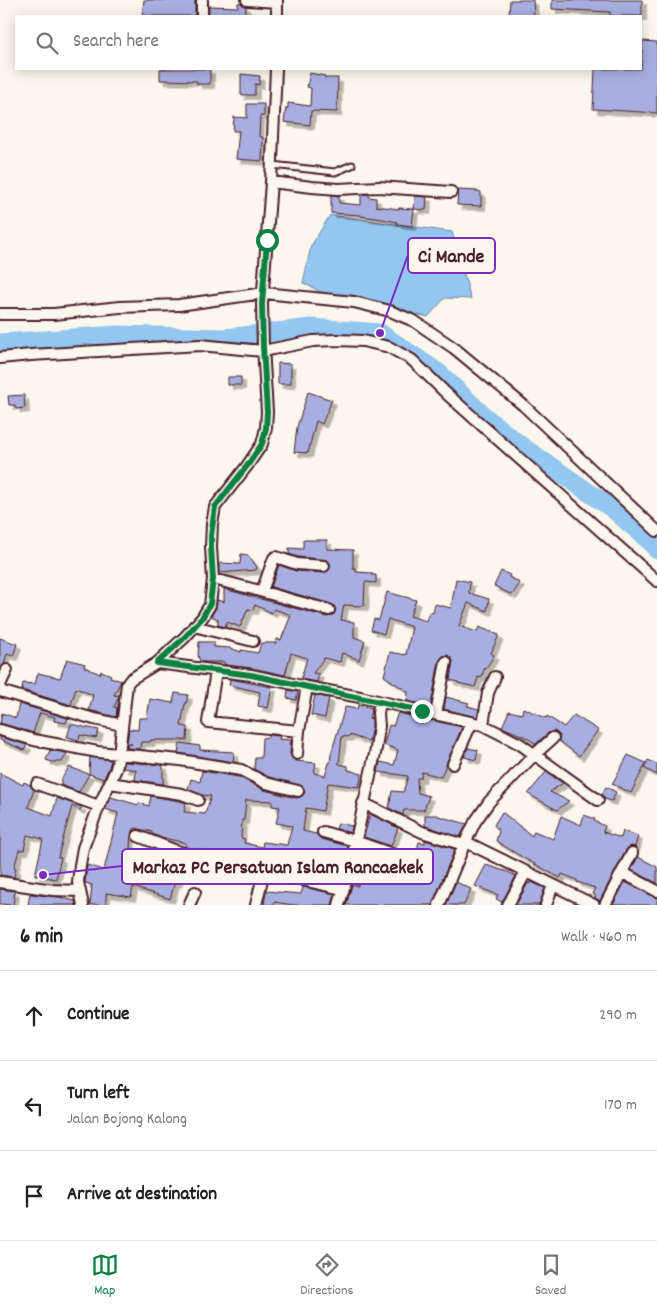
<!DOCTYPE html>
<meta charset="utf-8">
<style>
:root{--surface:#fff;--page:#f6f6f6;--text:#222;--muted:#767676;--line:#e0e0e0;--accent:#0b8043}
body{margin:0;font-family:Dekko,sans-serif;background:var(--page);color:var(--text)}
.stop{position:absolute;width:15px;height:15px;margin:-11px;border:4px solid #0b8043;border-radius:50%;background:#fff}
.stop.end{background:#0b8043;border-color:#fff;box-shadow:0 1px 5px #0008}
.list{margin:0;padding:0;list-style:none}
h2{display:flex;justify-content:space-between;align-items:center;height:65px;margin:0;padding:0 20px;font-size:21px}
h2 small{font-size:16px;font-weight:400;color:var(--muted)}
.list li{display:grid;grid-template-columns:32px 1fr auto;gap:15px;align-items:center;box-sizing:border-box;height:90px;padding:0 20px;border-top:1px solid var(--line)}
.list b{display:block;font-size:19px;white-space:nowrap}
.list p{margin:0;font-size:16px;white-space:nowrap;color:var(--muted)}
.list em{font-size:16px;font-style:normal;color:var(--muted)}
.icon{flex:none;width:28px;height:28px;fill:none;stroke:currentColor;stroke-width:2;stroke-linecap:round;stroke-linejoin:round}
.map{position:relative;flex:none;width:657px;height:905px;overflow:hidden}
.search{position:absolute;background:var(--surface);box-shadow:0 2px 12px #0003;left:15px;right:15px;top:15px;height:55px;display:flex;align-items:center;gap:12px;box-sizing:border-box;padding:0 18px;border-radius:0px;color:var(--muted);font-size:19px}
.sheet{height:335px;background:var(--surface)}
nav{display:flex;justify-content:space-around;align-items:center;box-sizing:border-box;height:70px;border-top:1px solid var(--line);background:var(--surface);font-size:14px;color:var(--muted)}
nav a{display:grid;justify-items:center;gap:2px}
nav .on{color:var(--accent)}
.map>svg:first-child{display:block}
</style>
<div class="map">
<svg width="657" height="905" viewBox="0 0 657 905">
<defs>
<filter id="shadow"><feDropShadow dx="4.5" dy="4.5" stdDeviation="0" flood-color="#0004"/></filter>
</defs>
<rect width="100%" height="100%" fill="#fbf7ec"/>
<filter id="ink" filterUnits="userSpaceOnUse"><feTurbulence type="fractalNoise" baseFrequency=".02" numOctaves="2"/><feDisplacementMap in="SourceGraphic" scale="10" xChannelSelector="R" yChannelSelector="G"/><feConvolveMatrix kernelMatrix="1 2 1 2 8 2 1 2 1" color-interpolation-filters="sRGB"/></filter>
<g filter="url(#ink)">
<!-- water -->
<path fill="#93c6f0" stroke="#7683a1" d="M330 215 452 232 471 299 445 298 428 317 321 292 303 283 311 246Z"/>
<g fill="none" stroke-linecap="round" stroke-linejoin="round">
<!-- river -->
<path stroke="#93c6f0" stroke-width="19" d="M0 343 118 335 226 338 311 328 380 333 439 373 485 417 520 445 613 509 652 543 657 550"/>
</g>
<!-- building -->
<path fill="#a8aedf" stroke="#4a1f2b" fill-rule="evenodd" filter="url(#shadow)" d="M144 0H195V16H150L142 15Z
M510 0H533L534 16H509Z
M552 0H642V16H610V12L552 9Z
M238 3H241L246 7 245 16H209V6L238 7Z
M643 41 657 42V113L593 109 595 69H641Z
M160 69H210V84H197V81L160 80Z
M310 73 325 76V78H338L337 112 311 111 310 125 284 122 286 108H288V103L310 106 311 88 307 87Z
M241 74 260 76 259 85 255 84V95H241Z
M247 104H264V116H260L259 137H263L262 161 236 159 239 131H233L234 117 247 118Z
M458 190 478 191 481 192V206L457 205Z
M369 194V197L376 198V206L399 209V208L414 209 412 226 397 224V222L382 219 361 216V215L331 213V195L339 196V203L361 205V195Z
M415 196 427 197 426 210 414 209Z
M278 363 291 364V384H278Z
M228 377H241V385H228Z
M308 392 332 400 322 424 316 421 308 453 294 452 297 427Z
M24 395 25 408 16 409 15 405H9L8 396Z
M303 540H327V549L353 550V568H356V572L372 573V575H376V583L365 582 364 606 344 605 341 620 354 622V637L365 641 359 660 342 653 340 662 324 658 313 673 319 674 317 682 301 679 307 658 291 653 285 675 252 668 225 665 224 662H200L198 655 199 642H214V647L230 648 241 652V650L258 653 261 643H276L277 639 281 640 291 615 274 609 272 613 255 605 253 610 248 609 240 627 227 622 225 627 218 625V619L211 616 216 608 217 600 224 602V589L327 617 331 616 334 614 336 609 331 604 271 587 279 565 296 571 323 573 329 570 330 563 327 560 298 557 289 554V548L303 549Z
M241 554 248 555 257 567 256 570 220 573V563L240 564Z
M501 571 510 575 509 577 520 583 512 595 494 586Z
M456 579 470 582 469 593 489 599 487 611 468 603 459 626 477 632 479 627 499 635 491 653 494 655 486 669 485 668 481 678 478 677 475 687 458 683V682L450 680 453 660 448 655 443 656 439 661 431 706 407 701 408 692 384 676 390 652 406 655 412 627 388 619 384 634 371 630 374 619 379 620 387 592 416 600 410 616 426 621 429 612 433 613 435 604 451 608Z
M0 638 17 644 13 656 7 654 4 664 0 669Z
M67 659 85 664 84 667 100 674 101 671 111 675 110 677 121 681 114 695 119 696 114 707 117 708 116 717 89 710 93 695 76 688 71 705 22 690 23 683 35 684 38 673 60 678Z
M230 679 272 687 268 708 258 706 260 692 229 685Z
M288 690 298 692 296 700 287 698Z
M175 693 188 695 186 704H185L181 726 188 727 187 740H151L150 742H141L140 749 127 748V745L132 744 127 743 129 729 138 730 139 718H147L150 699 173 703Z
M315 695 329 698 325 718 311 715Z
M446 697 469 703 467 706 479 709 477 717 444 709Z
M19 704 68 718 66 723 54 721 55 717 40 713 33 733 0 723 2 713 16 718Z
M358 705 372 708 369 718 372 719V726L369 742 350 735 347 737 342 736 339 764 348 766V770L362 774 359 787 328 783 323 811 306 808 303 831 316 834 321 839 348 846 346 854H344L339 881 318 876 320 866 305 863 306 860 301 859V857L284 853 282 861 276 860 274 866 261 864 262 858 242 853 241 857 232 855V859L226 858 203 852 204 850 185 847 186 843 164 838V839L152 834V832L135 828 131 834 130 848 158 856 157 858 181 870 177 883 175 882 170 899 133 887 131 897 106 893V905H90L92 885 85 883 87 865 104 870 118 813 105 809 111 797 138 805 139 803 149 806 151 796 180 801 186 803 184 812 205 814 211 796 202 795 188 789 191 779 200 782 202 771 239 777 264 790 296 798 300 797 303 795 305 792 302 786 268 777 254 769 255 758H261L262 738 268 737V735L280 736 279 739 291 740 290 754 293 759 296 761 316 763 314 773 325 776 329 763H330L331 754 345 707 357 709ZM246 800 272 801V806L280 807 276 823 292 826 287 845 263 842 262 847 244 843 245 839 241 838 242 820H244Z
M523 708 546 718 547 716 564 727 574 715 598 730 579 756 559 741 560 736 555 731 548 733 536 744 526 737 502 727 509 711 522 714Z
M398 713 462 727 441 777 422 772 421 778H417L418 793 429 796 424 810H404L403 815 389 808 392 791 403 792 408 776 378 772 380 762 394 765 398 750 384 745 389 725 393 726Z
M71 724 84 727 99 730 96 738 80 735 79 740 67 737Z
M0 737 27 745 24 750 0 740Z
M180 743 200 746V750L234 752 233 762 178 753Z
M468 748 478 750 476 760 464 757Z
M50 750 66 753 67 754 62 762H52L46 760Z
M628 755 646 763 631 793 612 784Z
M90 757 111 760 109 767 104 779 89 774Z
M648 760 657 764V775L644 768Z
M125 762 163 765V784L135 780 136 770 123 768Z
M69 767 89 774 79 792 61 785V780Z
M546 772 563 783 550 792 569 801 557 810 528 794Z
M0 773 23 785 24 782 30 785 34 790 28 807 52 816 57 798 82 807 80 810 72 806 58 857 61 858 56 879 35 875 43 839 27 835 24 850H19L14 868H16L14 877 0 875Z
M606 787 616 792 612 801 605 799 602 794Z
M502 812 532 836 534 831 553 839 561 816 581 825 584 815 595 819 594 821 605 826 603 832 621 838 623 831 638 836 635 847 631 846 626 850 600 901 595 898V895L592 894 595 888 577 882V880L562 874 560 878 520 856 496 841 499 831 494 825Z
M370 814 398 828 391 846 364 837Z
M425 815H438V816L467 824 460 837 425 826Z
M338 823 352 826 351 833 336 829Z
M425 840 455 849 432 905H346L352 885 358 886 359 881H362L365 858 359 857 361 850 393 861 398 857 399 852 416 854 419 842 425 843Z
M638 857 657 867V883L631 870Z
M486 865 508 872 516 876 502 902 496 899 498 895 475 886Z
M456 882 471 889 464 905H446Z
M531 882 545 888 539 905H516L528 883 530 884Z
M625 882 657 898V905H613Z
M303 887 335 894 332 905H293L274 902V905H264L266 891 301 894Z
M0 889 15 891 13 905 0 904Z
M30 894 59 897 75 901 76 905H28Z"/>
<g fill="none" stroke-linecap="round" stroke-linejoin="round">
<!-- lane casing -->
<g stroke="#4a1f2b" stroke-width="9">
<path id="lane" d="M272 165 335 172 352 165"/>
</g>
<!-- street casing -->
<g stroke="#4a1f2b" stroke-width="14">
<path id="street" d="M247 0 277 2
M277 0V16
M202 16V0
M271 182 312 187 338 189 379 187 451 192
M0 314H54L120 307 179 305 264 293 354 302 390 311 414 321 454 348 523 405 657 531
M0 358 31 355 200 345 263 351 313 341 336 340 363 341 389 347 412 360 448 395 657 581
M213 579C252 588 290 600 329 610
M262 591 274 558 276 557 297 564 324 566
M194 626 253 641
M157 663 251 675 307 687 360 697 483 725 520 744 598 800
M216 671 208 722 299 731
M0 685 7 670
M0 691 94 719 122 725
M436 714 446 662
M483 725 488 693 495 677
M0 730 34 740 98 752 180 760 241 770 266 783 298 791
M297 754 299 731 307 687
M453 764 472 722
M110 783 182 794 198 800
M37 784 99 806
M363 803 422 832 464 845
M323 832 355 841 392 854
M138 836 179 852 225 865 264 871 343 889
M466 842 594 905
M623 873 657 891
M0 882 53 890 80 891
M83 905 78 882 80 865 83 848 99 806 116 769 119 754 127 684 131 679 157 663 185 637 202 618 210 605 213 579 211 547 212 524 215 507 247 466 262 444 266 428 267 412 263 347 262 304 271 182 276 69
M189 905 195 892
M256 905 264 871
M339 905 350 867 376 749 379 726 378 713 380 702
M439 905 464 845 475 822 489 802 534 755 553 738
M508 905 526 872
M546 905 553 885
M605 905 632 853"/>
</g>
<!-- lane -->
<use href="#lane" stroke="#fbf7ec" stroke-width="5"/>
<!-- street -->
<use href="#street" stroke="#fbf7ec" stroke-width="10"/>
</g>
</g>
<g fill="none" stroke-linecap="round" stroke-linejoin="round" filter="url(#ink)">
<!-- route -->
<path stroke="#0b8043" stroke-width="6" d="M267 240 262 304 263 347 267 412 266 428 262 444 247 466 215 507 211 536V548L213 579 210 604 202 618 185 637 157 663 251 675 422 711"/>
</g>
<!-- callouts -->
<path fill="none" stroke="#7b2cbf" stroke-width="2" d="M380 333L408 255M43 875L122 866"/>
<g fill="#7b2cbf" stroke="#fbf7ec" stroke-width="2">
<circle cx="380" cy="333" r="5"/>
<circle cx="43" cy="875" r="5"/>
</g>
<g fill="#fbf7ec" stroke="#7b2cbf" stroke-width="2">
<rect x="408" y="238" width="87" height="35" rx="5"/>
<rect x="122" y="849" width="311" height="35" rx="5"/>
</g>
<g font-size="20" text-anchor="middle" font-weight="bold" fill="#4a1f2b">
<text x="451" y="262">Ci Mande</text>
<text x="278" y="873">Markaz PC Persatuan Islam Rancaekek</text>
</g>
</svg>
<div class="stop" style="left:267px;top:240px"></div>
<div class="stop end" style="left:422px;top:711px"></div>
<div class="search"><svg class="icon" aria-label="search" viewBox="0 0 24 24"><circle cx="10" cy="10" r="6"/><path d="M15 15l6 6"/></svg>Search here</div>
</div>
<section class="sheet">
<h2>6 min<small>Walk · 460 m</small></h2>
<ul class="list">
<li><svg class="icon" aria-label="ahead" viewBox="0 0 24 24"><path d="M12 20V5M6 11l6-6 6 6"/></svg><div><b>Continue</b></div><em>290 m</em></li>
<li><svg class="icon" aria-label="left" viewBox="0 0 24 24"><path d="M17 20v-9H6M10 6l-5 5 5 5"/></svg><div><b>Turn left</b><p>Jalan Bojong Kalong</p></div><em>170 m</em></li>
<li><svg class="icon" aria-label="arrive" viewBox="0 0 24 24"><path d="M6 21V4h12l-3 4 3 4H6"/></svg><div><b>Arrive at destination</b></div></li>
</ul>
</section>
<nav>
<a class="on"><svg class="icon" aria-label="map" viewBox="0 0 24 24"><path d="M3 6l6-2 6 2 6-2v14l-6 2-6-2-6 2zM9 4v14M15 6v14"/></svg>Map</a>
<a><svg class="icon" aria-label="directions" viewBox="0 0 24 24"><path d="M12 3l9 9-9 9-9-9zM9 14v-3h6M13 9l2 2-2 2"/></svg>Directions</a>
<a><svg class="icon" aria-label="saved" viewBox="0 0 24 24"><path d="M7 4h10v16l-5-4-5 4z"/></svg>Saved</a>
</nav>
